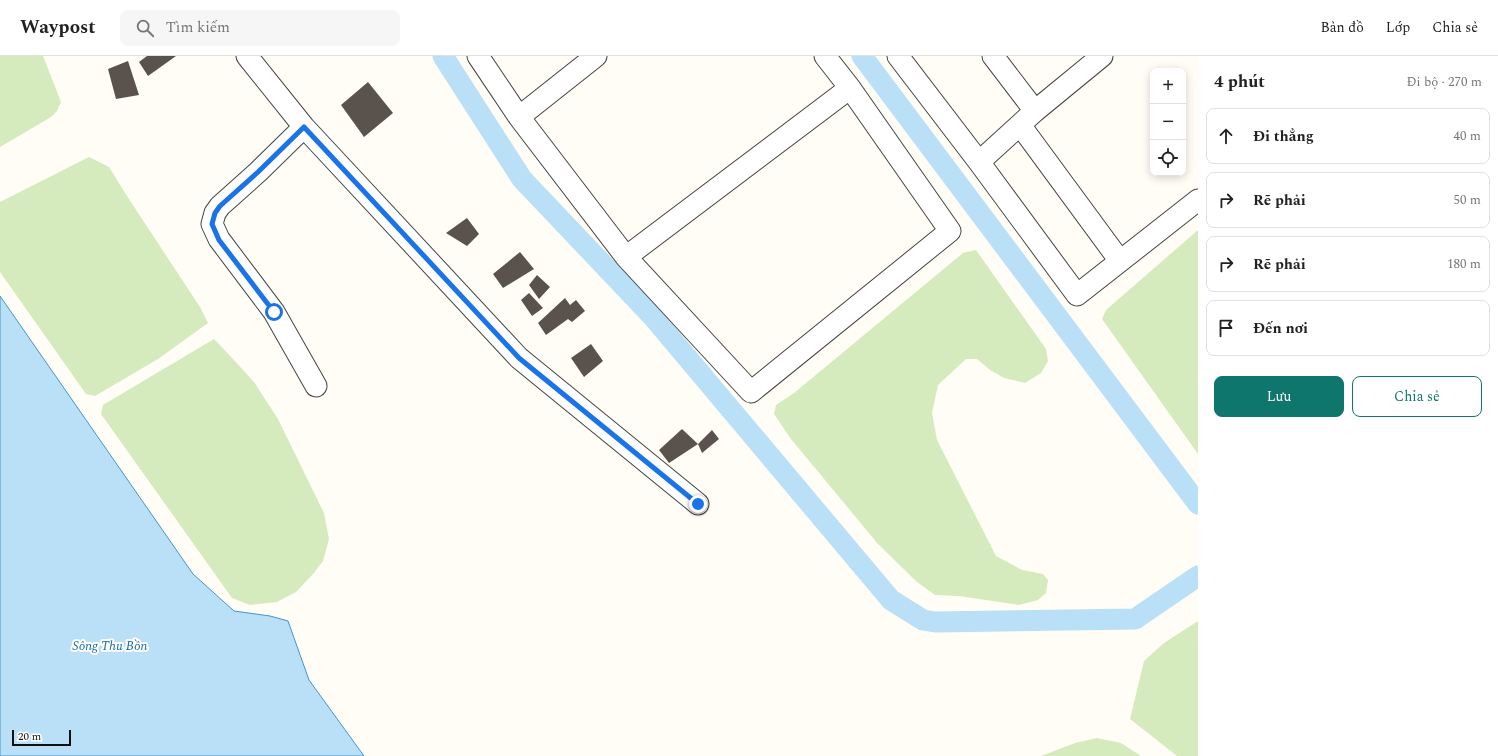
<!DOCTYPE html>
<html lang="vi">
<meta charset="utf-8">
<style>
:root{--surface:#fff;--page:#f6f6f6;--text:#222;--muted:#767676;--line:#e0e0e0;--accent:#0f766e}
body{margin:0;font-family:Spectral,serif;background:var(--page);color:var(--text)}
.controls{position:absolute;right:12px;top:12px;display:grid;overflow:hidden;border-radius:8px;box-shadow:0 2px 10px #0003}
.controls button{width:36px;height:36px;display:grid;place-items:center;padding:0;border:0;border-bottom:1px solid var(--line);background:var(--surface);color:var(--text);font:20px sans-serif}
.scale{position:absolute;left:12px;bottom:10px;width:59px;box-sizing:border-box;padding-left:4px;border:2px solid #111;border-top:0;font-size:11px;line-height:14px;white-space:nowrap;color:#111;-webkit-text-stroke:3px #fff;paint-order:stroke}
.stop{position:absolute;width:12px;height:12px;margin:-9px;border:3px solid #1a73e8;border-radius:50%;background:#fff}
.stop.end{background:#1a73e8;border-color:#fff;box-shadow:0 1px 4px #0008}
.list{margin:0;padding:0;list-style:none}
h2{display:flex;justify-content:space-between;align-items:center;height:52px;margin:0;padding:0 16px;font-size:17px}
h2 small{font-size:13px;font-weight:400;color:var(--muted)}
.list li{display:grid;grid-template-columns:26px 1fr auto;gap:12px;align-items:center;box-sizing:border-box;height:56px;margin:0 8px 8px;padding:0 8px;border:1px solid var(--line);border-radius:8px}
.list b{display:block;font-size:15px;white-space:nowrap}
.list em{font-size:13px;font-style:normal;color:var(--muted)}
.actions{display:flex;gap:8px;padding:12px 16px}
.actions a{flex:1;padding:9px 0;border:1px solid var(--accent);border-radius:8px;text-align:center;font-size:14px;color:var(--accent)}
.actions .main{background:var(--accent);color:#fff}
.icon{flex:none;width:22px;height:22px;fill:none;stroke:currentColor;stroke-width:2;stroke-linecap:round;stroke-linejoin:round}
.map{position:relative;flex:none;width:1198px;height:700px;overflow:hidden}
header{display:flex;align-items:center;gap:24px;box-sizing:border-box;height:56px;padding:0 20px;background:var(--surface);border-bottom:1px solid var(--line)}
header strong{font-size:19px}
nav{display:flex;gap:22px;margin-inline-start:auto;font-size:14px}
.search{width:280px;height:36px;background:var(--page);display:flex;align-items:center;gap:10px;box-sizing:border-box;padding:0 14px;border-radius:8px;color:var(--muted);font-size:15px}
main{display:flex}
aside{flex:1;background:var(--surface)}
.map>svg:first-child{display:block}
</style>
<header>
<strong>Waypost</strong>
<div class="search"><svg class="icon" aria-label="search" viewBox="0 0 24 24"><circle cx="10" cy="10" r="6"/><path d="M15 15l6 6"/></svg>Tìm kiếm</div>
<nav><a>Bản đồ</a><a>Lớp</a><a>Chia sẻ</a></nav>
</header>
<main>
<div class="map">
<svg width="1198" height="700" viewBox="0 0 1198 700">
<rect width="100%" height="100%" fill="#fffdf5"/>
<!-- green -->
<path fill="#d5ebbd" d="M0 0H43L61 46 57 55 51 61 0 91Z
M89 101 109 111 125 137 200 251 208 267 158 303 95 340 86 338 0 216V146Z
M1198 174V398L1102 263 1106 254Z
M976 194 1046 293 1048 305 1041 317 1025 327 1004 322 990 314 977 303H966L938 329 932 357 937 384 996 500 1022 514 1043 518 1048 524 1046 537 1038 544 1019 549 959 540 935 539 917 526 878 488 791 383 774 358 776 349 794 337 963 197Z
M214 283 233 303 254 326 278 363 324 457 329 483 323 505 313 518 296 536 277 546 250 549 232 542 101 358 103 349Z
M1198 565V700H1177L1130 663 1144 605 1164 587Z
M1097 682 1121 687 1141 700H1041L1075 687Z"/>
<!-- water -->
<path fill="#b9e0f7" stroke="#3f96cf" d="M0 240 193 518 234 555 270 560 288 565 309 624 364 700H0Z"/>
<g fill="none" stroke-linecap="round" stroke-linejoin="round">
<!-- canal -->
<path stroke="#b9e0f7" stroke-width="21" d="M443 0 522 123 653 261 891 544 923 564 935 566 1135 563 1198 520
M862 0 1198 448"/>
</g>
<!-- building -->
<path fill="#5a524d" d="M147 0H176L148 20 139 6Z
M128 5 139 39 116 43 108 13Z
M368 26 393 57 364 81 341 49Z
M467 162 479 178 467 190 446 177Z
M520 196 534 213 503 232 493 218Z
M537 219 550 231 539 243 529 229Z
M529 237 543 252 532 260 521 244Z
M565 242 570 249 576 244 585 255 572 266 568 263 546 279 538 267Z
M591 288 603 305 584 321 571 302Z
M682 373 698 388 712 374 719 383 702 397 698 388 669 407 659 394Z"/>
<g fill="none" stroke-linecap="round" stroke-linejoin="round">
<!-- street casing -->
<g stroke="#444" stroke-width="23">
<path id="street" d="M247 0 304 71 519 302 698 448
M478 0 519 61 626 201
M825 0 850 32 950 175 751 336 626 201 850 32
M898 0 979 106 1077 239 1198 144
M993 0 1035 55
M519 61 596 0
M1020 69 1120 205
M304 71 258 116 220 150 215 157 212 168 219 183 274 256 316 330
M979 106 1035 55 1102 0"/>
</g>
<!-- street -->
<use href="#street" stroke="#fff" stroke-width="21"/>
</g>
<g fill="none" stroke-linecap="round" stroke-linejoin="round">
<!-- route -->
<path stroke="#1a73e8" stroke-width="5" d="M274 256 219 184 212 168 215 157 220 150 258 116 304 71 519 302 698 448"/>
</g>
<g text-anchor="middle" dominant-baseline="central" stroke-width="4" stroke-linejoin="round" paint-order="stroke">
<!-- water labels -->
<g font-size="13" font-style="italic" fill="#1768a6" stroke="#fff">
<text x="110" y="590">Sông Thu Bồn</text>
</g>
</g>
</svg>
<div class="controls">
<button>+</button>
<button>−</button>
<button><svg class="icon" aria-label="locate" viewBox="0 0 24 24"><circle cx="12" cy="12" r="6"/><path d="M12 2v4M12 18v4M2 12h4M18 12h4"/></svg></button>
</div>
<div class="scale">20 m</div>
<div class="stop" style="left:274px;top:256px"></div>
<div class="stop end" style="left:698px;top:448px"></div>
</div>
<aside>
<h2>4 phút<small>Đi bộ · 270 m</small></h2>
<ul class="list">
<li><svg class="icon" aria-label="ahead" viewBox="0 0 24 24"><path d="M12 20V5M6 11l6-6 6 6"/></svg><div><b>Đi thẳng</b></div><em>40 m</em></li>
<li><svg class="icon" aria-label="right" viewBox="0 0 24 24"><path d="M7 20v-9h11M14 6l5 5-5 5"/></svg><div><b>Rẽ phải</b></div><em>50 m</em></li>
<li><svg class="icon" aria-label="right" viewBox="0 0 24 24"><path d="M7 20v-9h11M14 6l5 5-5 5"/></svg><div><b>Rẽ phải</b></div><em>180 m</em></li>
<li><svg class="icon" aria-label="arrive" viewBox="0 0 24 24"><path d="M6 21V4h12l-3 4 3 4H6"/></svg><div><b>Đến nơi</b></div></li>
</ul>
<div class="actions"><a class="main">Lưu</a><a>Chia sẻ</a></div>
</aside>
</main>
